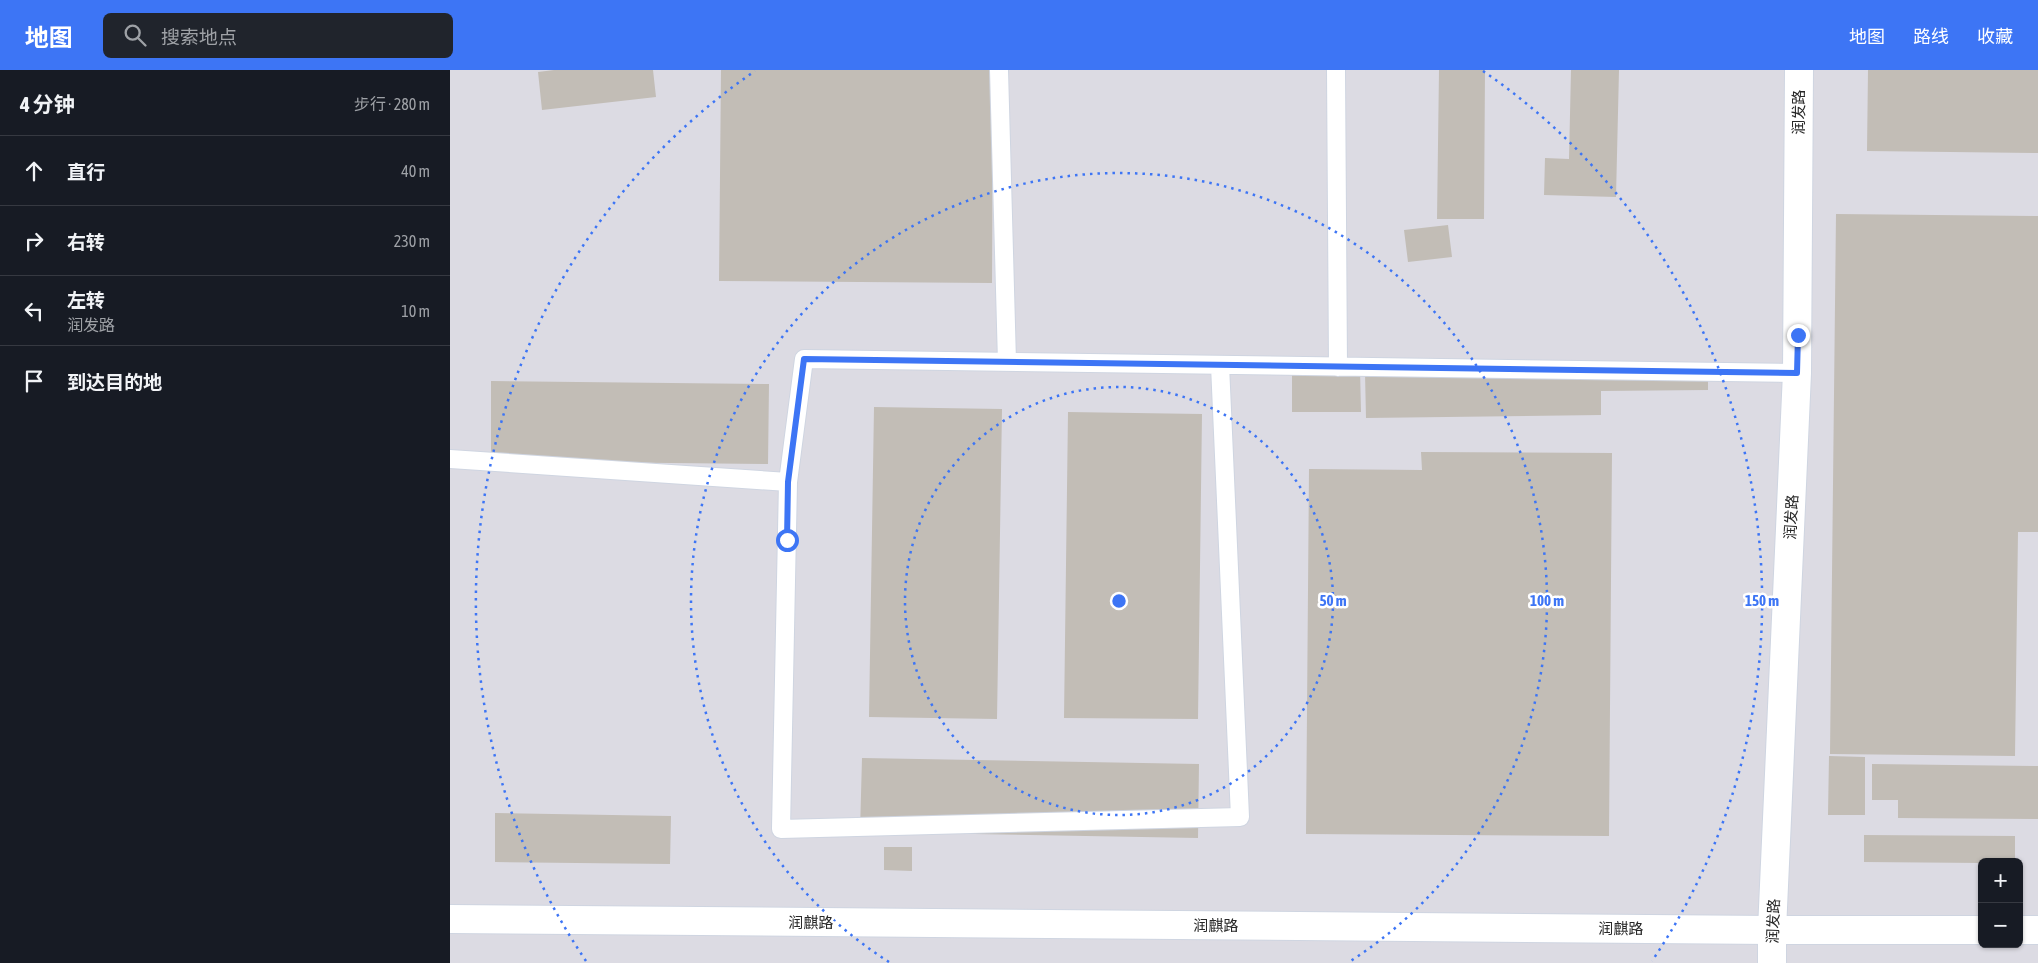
<!DOCTYPE html>
<html lang="zh">
<meta charset="utf-8">
<style>
:root{--surface:#171b24;--page:#20242c;--text:#f1f3f6;--muted:#9ea1a6;--line:#363941;--accent:#3d75f5}
body{margin:0;font-family:"Asap Condensed","Noto Sans SC",sans-serif;background:var(--page);color:var(--text)}
.controls{position:absolute;right:15px;bottom:15px;display:grid;overflow:hidden;border-radius:8px;box-shadow:0 1px 4px #0004}
.controls button{width:45px;height:45px;display:grid;place-items:center;padding:0;border:0;border-bottom:1px solid var(--line);background:var(--surface);color:var(--text);font:25px sans-serif}
.stop{position:absolute;width:15px;height:15px;margin:-11px;border:4px solid #3d75f5;border-radius:50%;background:#fff}
.stop.end{background:#3d75f5;border-color:#fff;box-shadow:0 1px 5px #0008}
.list{margin:0;padding:0;list-style:none}
h2{display:flex;justify-content:space-between;align-items:center;height:65px;margin:0;padding:0 20px;font-size:21px}
h2 small{font-size:16px;font-weight:400;color:var(--muted)}
.list li{display:grid;grid-template-columns:32px 1fr auto;gap:15px;align-items:center;box-sizing:border-box;height:70px;padding:0 20px;border-top:1px solid var(--line)}
.list b{display:block;font-size:19px;white-space:nowrap}
.list p{margin:0;font-size:16px;white-space:nowrap;color:var(--muted)}
.list em{font-size:16px;font-style:normal;color:var(--muted)}
.icon{flex:none;width:28px;height:28px;fill:none;stroke:currentColor;stroke-width:2;stroke-linecap:round;stroke-linejoin:round}
.map{position:relative;flex:none;width:1588px;height:893px;overflow:hidden}
header{display:flex;align-items:center;gap:30px;box-sizing:border-box;height:70px;padding:0 25px;background:var(--accent);color:#fff}
header strong{font-size:24px}
nav{display:flex;gap:28px;margin-inline-start:auto;font-size:18px}
.search{width:350px;height:45px;background:var(--page);display:flex;align-items:center;gap:12px;box-sizing:border-box;padding:0 18px;border-radius:8px;color:var(--muted);font-size:19px}
main{display:flex}
aside{flex:1;background:var(--surface)}
.map>svg:first-child{display:block}
</style>
<header>
<strong>地图</strong>
<div class="search"><svg class="icon" aria-label="search" viewBox="0 0 24 24"><circle cx="10" cy="10" r="6"/><path d="M15 15l6 6"/></svg>搜索地点</div>
<nav><a>地图</a><a>路线</a><a>收藏</a></nav>
</header>
<main>
<aside>
<h2>4 分钟<small>步行 · 280 m</small></h2>
<ul class="list">
<li><svg class="icon" aria-label="ahead" viewBox="0 0 24 24"><path d="M12 20V5M6 11l6-6 6 6"/></svg><div><b>直行</b></div><em>40 m</em></li>
<li><svg class="icon" aria-label="right" viewBox="0 0 24 24"><path d="M7 20v-9h11M14 6l5 5-5 5"/></svg><div><b>右转</b></div><em>230 m</em></li>
<li><svg class="icon" aria-label="left" viewBox="0 0 24 24"><path d="M17 20v-9H6M10 6l-5 5 5 5"/></svg><div><b>左转</b><p>润发路</p></div><em>10 m</em></li>
<li><svg class="icon" aria-label="arrive" viewBox="0 0 24 24"><path d="M6 21V4h12l-3 4 3 4H6"/></svg><div><b>到达目的地</b></div></li>
</ul>
</aside>
<div class="map">
<svg width="1588" height="893" viewBox="0 0 1588 893">
<rect width="100%" height="100%" fill="#eae1da"/>
<!-- industrial -->
<path fill="#dcdbe3" fill-rule="evenodd" d="M0 0H1588V893H0ZM1532 792H1569V874H1532Z"/>
<!-- building -->
<path fill="#c2bdb6" d="M104 0H203L206 27 92 40 88 2Z
M271 0H543L542 213 269 211Z
M989 0H1035L1034 149H987Z
M1121 0H1169L1166 127 1094 125 1095 88 1119 89Z
M1418 0H1588V83L1417 81Z
M1386 144 1588 146V462H1568L1565 686 1380 684Z
M998 155 1002 187 958 192 954 160Z
M910 299 911 342H842V300Z
M1258 299V320L1151 321V345L916 348 915 303Z
M41 311 319 314 318 394 41 391Z
M424 337 552 339 547 649 419 647Z
M618 342 752 344 748 649 614 648Z
M971 382 1162 383 1159 766 856 764 859 399 972 400Z
M1379 686 1415 687V745H1378Z
M412 688 749 694 748 768 410 762Z
M1422 694 1588 696V749L1448 748V730H1422Z
M45 743 221 746 220 794 45 792Z
M1414 765 1565 766V792H1532V793L1414 792Z
M434 777H462V801L434 800Z"/>
<g fill="none" stroke-linecap="round" stroke-linejoin="round">
<!-- service casing -->
<g stroke="#cfd5e1" stroke-width="20">
<path id="service" d="M549 0 557 292
M886 0 888 297
M0 389 338 412 354 289 1347 303
M338 412 331 759 790 747 770 295"/>
</g>
<!-- tertiary casing -->
<g stroke="#cfd5e1" stroke-width="30">
<path id="tertiary" d="M0 849 1322 860H1532
M1569 860H1588"/>
</g>
<!-- secondary casing -->
<g stroke="#cfd5e1" stroke-width="30">
<path id="secondary" d="M1322 893V860L1347 303 1349 0"/>
</g>
<!-- service -->
<use href="#service" stroke="#fff" stroke-width="18"/>
<!-- tertiary -->
<use href="#tertiary" stroke="#fff" stroke-width="28"/>
<!-- secondary -->
<use href="#secondary" stroke="#fff" stroke-width="28"/>
</g>
<g fill="none" stroke-linecap="round" stroke-linejoin="round">
<!-- route -->
<path stroke="#3d75f5" stroke-width="6" d="M337 470 338 412 354 289 1347 303 1348 265"/>
</g>
<!-- distance rings -->
<g fill="none" stroke="#3d75f5" stroke-width="2.5" stroke-dasharray="2.5 5">
<circle cx="669" cy="531" r="214"/>
<path d="M439 892A428 428 0 1 1 899 892"/>
<path d="M136 891A643 643 0 0 1 305 1M1033 1A643 643 0 0 1 1202 891"/>
</g>
<g text-anchor="middle" dominant-baseline="central" stroke-width="5" stroke-linejoin="round" paint-order="stroke">
<!-- street labels -->
<g font-size="15" fill="#282828" stroke="#fff">
<text transform="translate(1348 42) rotate(-90)">润发路</text>
<text transform="translate(1341 447) rotate(-87)">润发路</text>
<text transform="translate(1323 851) rotate(-88)">润发路</text>
<text x="361" y="852">润麒路</text>
<text x="766" y="855">润麒路</text>
<text x="1171" y="858">润麒路</text>
</g>
</g>
<circle cx="669" cy="531" r="8" fill="#3d75f5" stroke="#fff" stroke-width="2.5"/>
<g font-size="15" text-anchor="middle" font-weight="bold" fill="#3d75f5" stroke="#fff" stroke-width="5" stroke-linejoin="round" paint-order="stroke">
<text x="883" y="536">50 m</text>
<text x="1097" y="536">100 m</text>
<text x="1312" y="536">150 m</text>
</g>
</svg>
<div class="controls">
<button>+</button>
<button>−</button>
</div>
<div class="stop" style="left:337px;top:470px"></div>
<div class="stop end" style="left:1348px;top:265px"></div>
</div>
</main>
